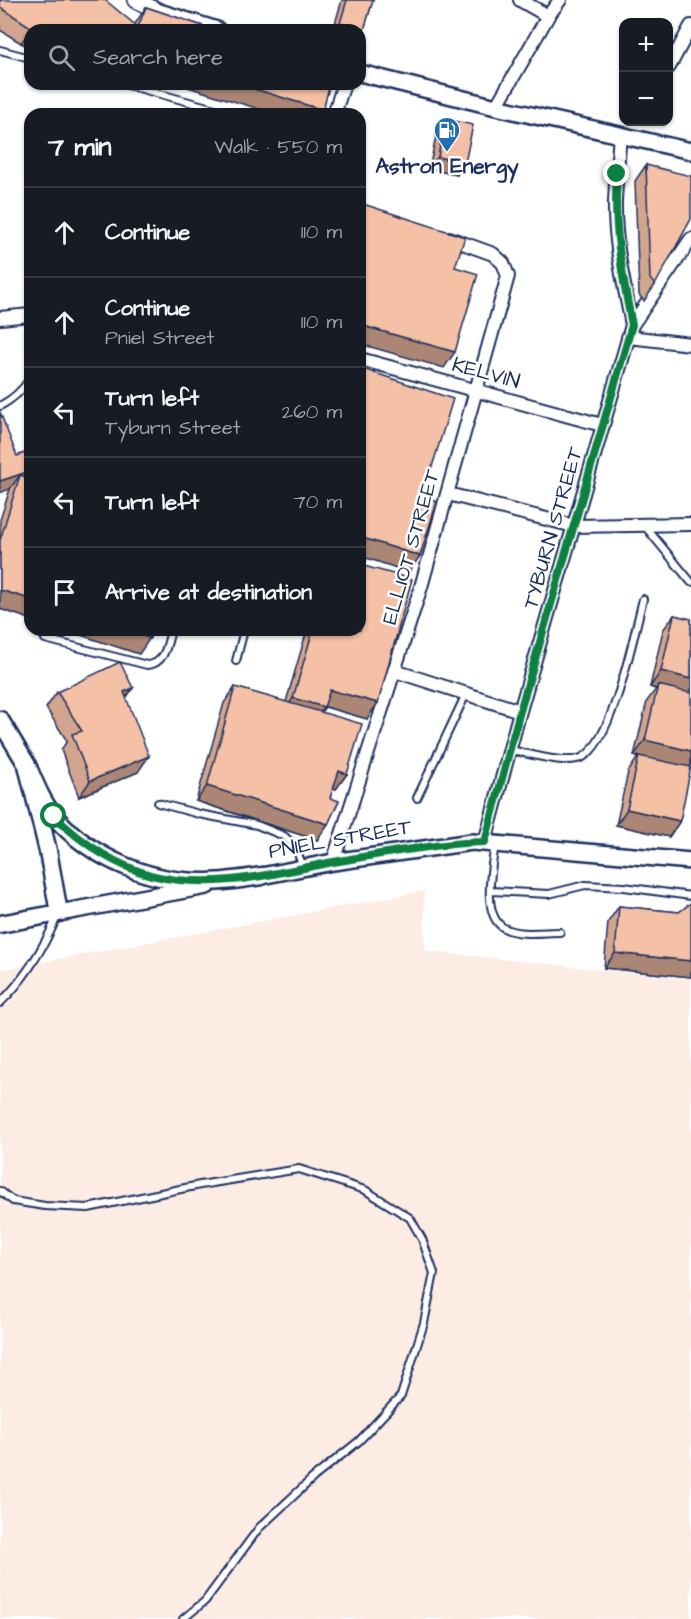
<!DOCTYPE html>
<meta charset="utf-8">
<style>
:root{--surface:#171b24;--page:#20242c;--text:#f1f3f6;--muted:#9ea1a6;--line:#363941}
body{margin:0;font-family:"Architects Daughter",sans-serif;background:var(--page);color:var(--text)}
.controls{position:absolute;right:18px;top:18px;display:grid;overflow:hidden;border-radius:12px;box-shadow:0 2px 4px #0004}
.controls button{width:54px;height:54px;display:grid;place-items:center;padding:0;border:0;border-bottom:2px solid var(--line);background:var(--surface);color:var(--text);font:30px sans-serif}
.stop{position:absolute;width:18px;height:18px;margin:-14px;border:4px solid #0b8043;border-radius:50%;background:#fff}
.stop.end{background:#0b8043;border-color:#fff;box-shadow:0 2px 6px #0008}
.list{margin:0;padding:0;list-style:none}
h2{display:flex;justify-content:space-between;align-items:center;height:78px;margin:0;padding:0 24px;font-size:26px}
h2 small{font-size:20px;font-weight:400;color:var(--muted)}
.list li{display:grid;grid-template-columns:39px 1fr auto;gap:18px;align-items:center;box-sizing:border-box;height:90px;padding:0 24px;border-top:2px solid var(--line)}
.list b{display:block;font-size:22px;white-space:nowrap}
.list p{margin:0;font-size:20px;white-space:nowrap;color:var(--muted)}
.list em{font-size:20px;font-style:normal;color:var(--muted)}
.icon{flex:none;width:33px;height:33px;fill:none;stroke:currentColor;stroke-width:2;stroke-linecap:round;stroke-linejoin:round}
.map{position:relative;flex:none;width:691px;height:1619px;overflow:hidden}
.search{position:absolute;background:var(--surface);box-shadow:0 2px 4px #0004;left:24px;top:24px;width:342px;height:66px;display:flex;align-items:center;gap:15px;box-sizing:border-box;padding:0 21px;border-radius:18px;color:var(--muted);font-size:22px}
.panel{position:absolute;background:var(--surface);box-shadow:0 2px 4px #0004;left:24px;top:108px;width:342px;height:528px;border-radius:18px}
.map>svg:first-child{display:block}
</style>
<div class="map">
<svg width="691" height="1619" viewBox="0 0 691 1619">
<rect width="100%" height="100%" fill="#fff"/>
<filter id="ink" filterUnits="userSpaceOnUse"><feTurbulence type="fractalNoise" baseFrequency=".0167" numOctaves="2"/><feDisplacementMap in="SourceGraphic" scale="12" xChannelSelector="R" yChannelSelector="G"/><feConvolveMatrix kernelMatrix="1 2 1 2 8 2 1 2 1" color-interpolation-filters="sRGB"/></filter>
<g filter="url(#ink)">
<!-- built -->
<path fill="#fcece4" d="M424 891 425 951 691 979V1619H0V970Z"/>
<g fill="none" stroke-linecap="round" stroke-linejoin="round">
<!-- service casing -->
<g stroke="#1b2f5e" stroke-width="10">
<path id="service" d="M0 50 30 58
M124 84 233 114
M0 406C13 399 22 391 30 379
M644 525 691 582
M45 639 147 665C165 664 167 645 171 630
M236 661 244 630
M510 750C528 753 567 766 583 757 613 741 634 634 643 599
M417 798 466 694
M158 803 199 814 257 825 284 836 295 846 303 867
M495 844C492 866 481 915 504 928 519 936 543 932 560 932
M491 891 549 894 585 885 624 887 691 896
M0 1003C25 979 43 949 57 917
M0 1191 13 1201 45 1206 88 1208 200 1185 299 1169 365 1190 410 1218 422 1239 434 1273 424 1323 401 1396 359 1441 314 1477 259 1528 205 1601 183 1619"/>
</g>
<!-- minor casing -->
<g stroke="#1b2f5e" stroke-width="16">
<path id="minor" d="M520 0 548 16
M669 67 691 26
M496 107 548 16 560 0
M334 114 344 84
M620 136C618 157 616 179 615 201 614 243 624 284 632 325
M0 318 30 315
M628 337 691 344
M360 359 602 425
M448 494 574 526 691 524
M395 671 520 711
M485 842 520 711 632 325 691 239
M333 862 421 587 508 276 503 263 493 254 449 238"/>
</g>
<!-- tertiary casing -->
<g stroke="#1b2f5e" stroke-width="20">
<path id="tertiary" d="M136 0 159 12 217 30
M360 73 496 107 691 151
M251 878 333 862 472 842 691 861
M59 913 207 886"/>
</g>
<!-- secondary casing -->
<g stroke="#1b2f5e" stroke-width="21">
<path id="secondary" d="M0 720 27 765 48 851 59 913 0 924
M27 765C35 783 42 803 55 817 92 859 151 883 207 882 225 882 243 879 262 876"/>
</g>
<!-- service -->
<use href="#service" stroke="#fff" stroke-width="6"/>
<!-- minor -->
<use href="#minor" stroke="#fff" stroke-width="12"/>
<!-- tertiary -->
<use href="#tertiary" stroke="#fff" stroke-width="15"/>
<!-- secondary -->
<use href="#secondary" stroke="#fff" stroke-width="16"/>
</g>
<!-- wall -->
<path fill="#d2a58f" stroke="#1b2f5e" stroke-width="1.5" d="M0 0 135 24 146 7 203 26 30 30V47L21 43 0 30Z
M342 0H373L364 30 360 36V30H333Z
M445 119 457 175 429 169 437 131Z
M646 165 655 285 644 301 639 295 635 181Z
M30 451V619L0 609V520L10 489 17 456Z
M674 615 691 619V765L689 767 680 821 669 837 616 825 628 772 638 757 634 756 647 701 656 689 650 687 663 630Z
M307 630H360L367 719 325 707 321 712 347 774 336 789 333 788 330 798 328 824 317 840 196 801 224 703 235 687 286 702Z
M133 688 126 698 138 772 79 797 61 750 67 741 46 708 57 692Z
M691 903V977L604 968 608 922 619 906 679 912Z"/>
<!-- shaded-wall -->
<path fill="#ab8674" stroke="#1b2f5e" stroke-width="1.5" d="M340 23 364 30 360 36V30H335Z
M32 28 38 30H30V47L21 43Z
M165 84H179L177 87Z
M190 84H239L323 110 320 114H275L188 87Z
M438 157 465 163 457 175 429 169Z
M360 325 455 352 444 368 360 344Z
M30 471V483L20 475 10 489 0 493V481Z
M360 537 420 556 409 572 360 556Z
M0 590 30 599V619L0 609Z
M65 630H125L150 638 139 654Z
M661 671 691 679V697L658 685 656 689 650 687Z
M133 688 122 703 124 692Z
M330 690 378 703 367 719 319 705Z
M293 698 324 707 313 723 282 714Z
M645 740 691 751V765L688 769 634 756Z
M149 756 138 772 79 797 90 781Z
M339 771 347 774 336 789 328 787Z
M207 786 328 824 317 840 196 801Z
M627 809 680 821 669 837 616 825Z
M615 953 691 961V977L604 968Z"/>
<!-- building -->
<path fill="#f4c0a6" stroke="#1b2f5e" stroke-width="1.5" d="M0 0H105L138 27 146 7 203 26 202 30H38L32 28 0 7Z
M347 0H373L364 30 340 23Z
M239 84H320L329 87 323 110Z
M445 119 473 125 465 163 438 157Z
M646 165 691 176V219L655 285 650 279Z
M360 203 465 237 455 267 478 274 455 352 360 325Z
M360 368 453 399 423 496 437 502 420 556 360 537Z
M0 412 17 456 30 451V471L0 481Z
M20 475 30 478V599L0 590V540Z
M360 565 412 579 378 703 330 690 324 707 293 698 313 630H360Z
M674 615 691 619V679L661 671Z
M125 630H152L150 638Z
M120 662 133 688 124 692 149 756 90 781 72 734 82 731 57 692Z
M658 685 691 693V751L645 740Z
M235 687 362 724 347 774 339 771 330 798 339 801 328 824 207 786Z
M639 756 691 767 680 821 627 809Z
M691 903V961L615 953 619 906 679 912Z"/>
</g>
<g fill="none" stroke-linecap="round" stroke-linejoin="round" filter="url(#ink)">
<!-- route -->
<path stroke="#0b8043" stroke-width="8" d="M54 816C82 843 113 865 151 875 205 889 260 877 313 866 342 860 370 856 399 851 428 847 456 842 485 842L520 711 632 325C622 275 613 226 617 174"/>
</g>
<!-- icons -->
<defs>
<g id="fuel-pin" transform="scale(1.35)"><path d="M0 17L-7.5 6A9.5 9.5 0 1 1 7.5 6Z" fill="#1f6fb2" stroke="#fff"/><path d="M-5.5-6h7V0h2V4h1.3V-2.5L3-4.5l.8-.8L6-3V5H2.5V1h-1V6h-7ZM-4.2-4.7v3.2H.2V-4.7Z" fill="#fff"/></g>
</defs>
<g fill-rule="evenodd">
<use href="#fuel-pin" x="447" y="130"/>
</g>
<g text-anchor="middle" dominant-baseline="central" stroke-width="5" stroke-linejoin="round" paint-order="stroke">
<!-- poi labels -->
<g font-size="21" font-weight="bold" fill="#1b2f5e" stroke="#fff">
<text x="447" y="166">Astron Energy</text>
</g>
<!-- street labels -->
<g font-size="21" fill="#1b2f5e" stroke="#fff">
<text transform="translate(486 373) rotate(15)">KELVIN</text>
<text transform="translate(553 528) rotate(-74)">TYBURN STREET</text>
<text transform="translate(411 547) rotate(-74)">ELLIOT STREET</text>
<text transform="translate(340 839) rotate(-10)">PNIEL STREET</text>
</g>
</g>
</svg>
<div class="controls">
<button>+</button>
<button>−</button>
</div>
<div class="stop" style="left:54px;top:816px"></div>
<div class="stop end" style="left:617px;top:174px"></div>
<div class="search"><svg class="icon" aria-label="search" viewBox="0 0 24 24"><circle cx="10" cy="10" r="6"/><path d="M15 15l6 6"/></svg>Search here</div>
<section class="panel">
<h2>7 min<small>Walk · 550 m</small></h2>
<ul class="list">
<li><svg class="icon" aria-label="ahead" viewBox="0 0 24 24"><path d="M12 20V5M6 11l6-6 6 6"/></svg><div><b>Continue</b></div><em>110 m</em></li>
<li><svg class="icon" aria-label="ahead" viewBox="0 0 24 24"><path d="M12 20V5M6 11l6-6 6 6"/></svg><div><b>Continue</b><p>Pniel Street</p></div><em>110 m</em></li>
<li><svg class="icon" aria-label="left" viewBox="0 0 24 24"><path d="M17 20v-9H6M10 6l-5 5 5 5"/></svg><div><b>Turn left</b><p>Tyburn Street</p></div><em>260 m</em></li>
<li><svg class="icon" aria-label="left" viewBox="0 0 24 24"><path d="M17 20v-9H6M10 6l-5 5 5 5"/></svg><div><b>Turn left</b></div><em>70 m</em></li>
<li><svg class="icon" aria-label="arrive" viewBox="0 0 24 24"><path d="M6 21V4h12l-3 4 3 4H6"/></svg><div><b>Arrive at destination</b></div></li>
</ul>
</section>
</div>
